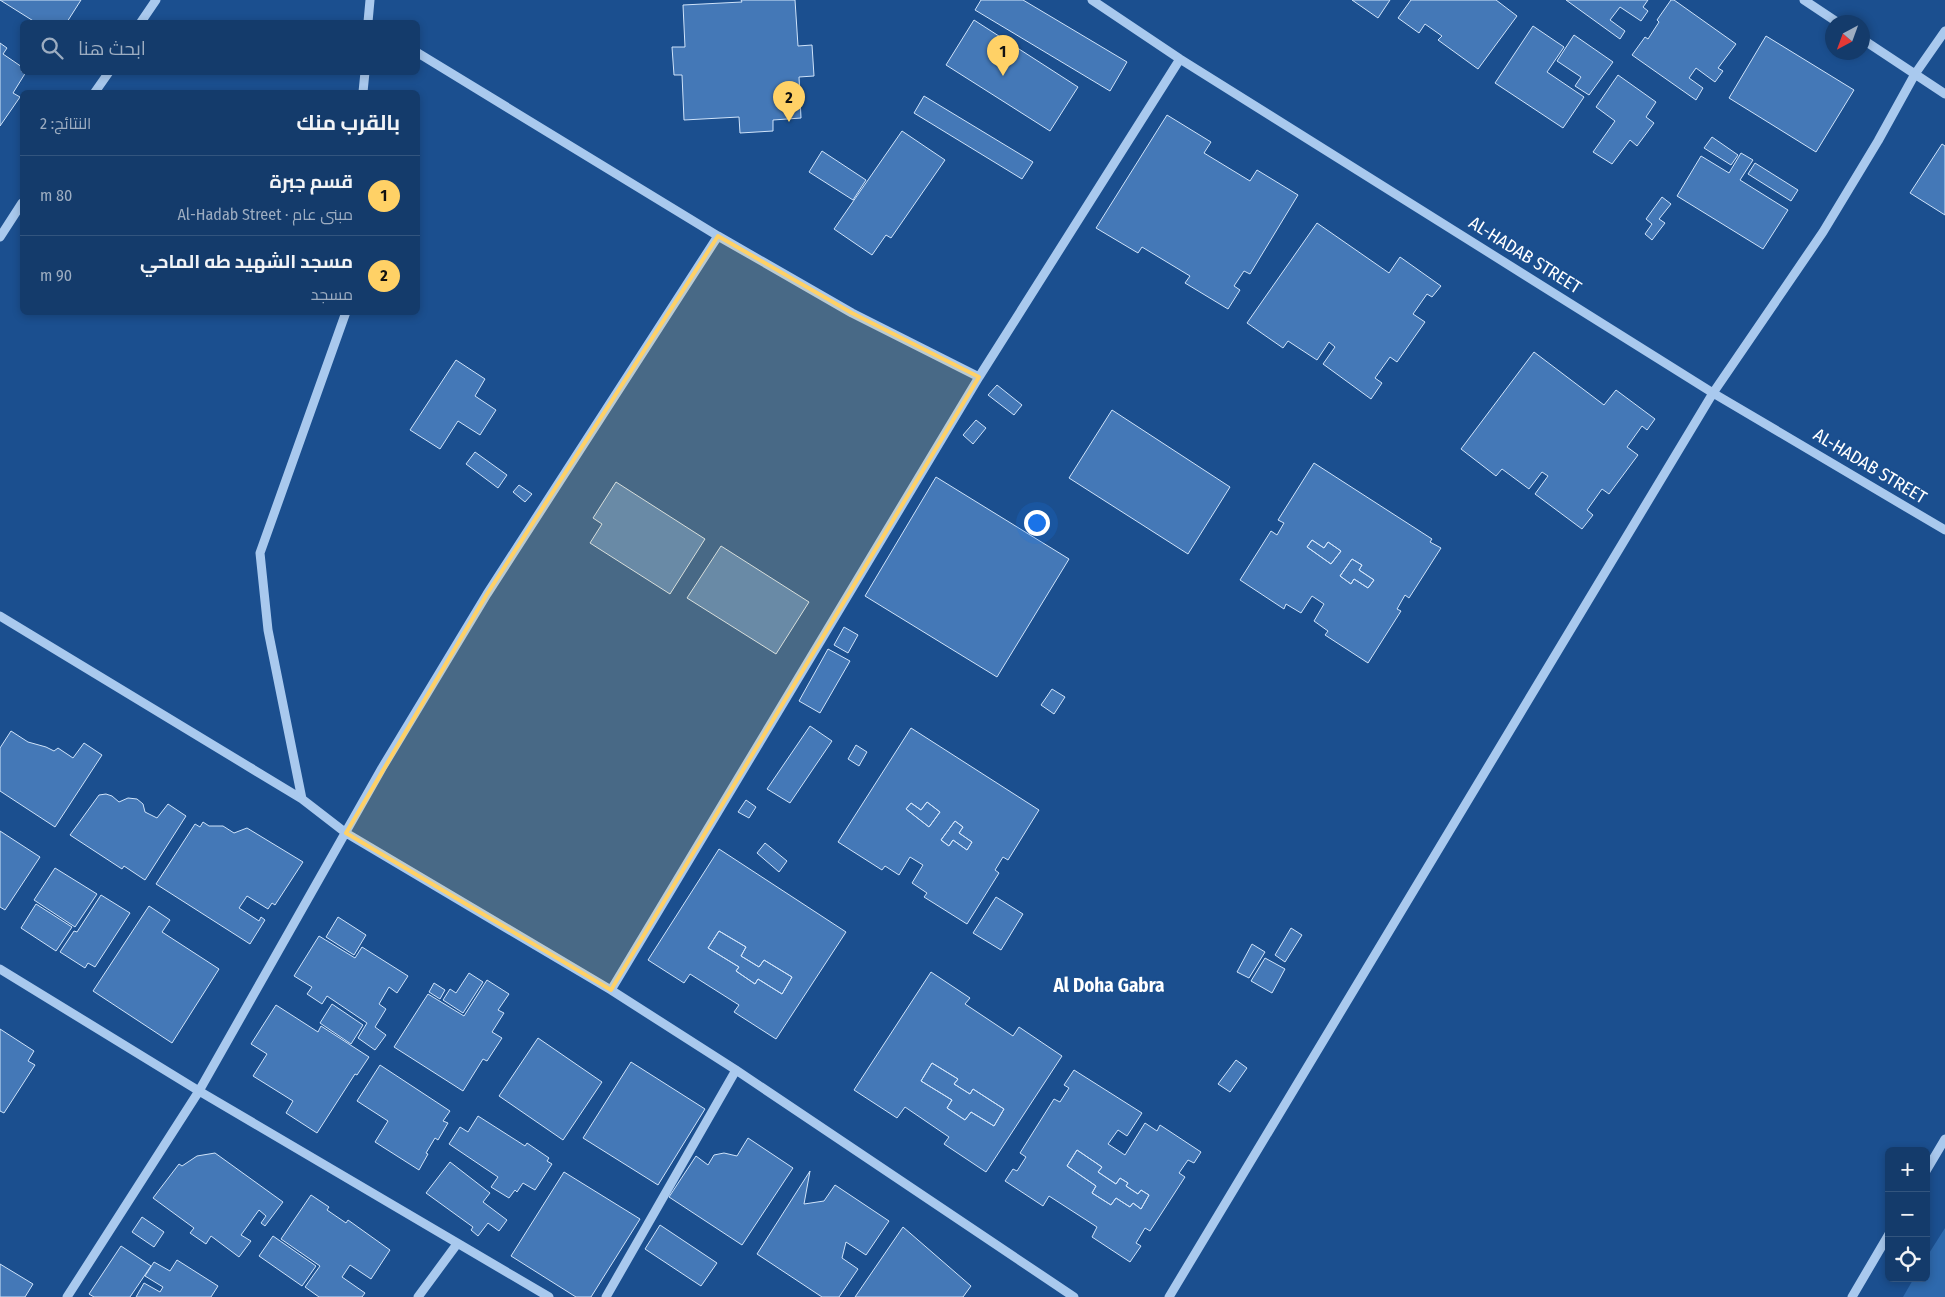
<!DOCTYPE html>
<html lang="ar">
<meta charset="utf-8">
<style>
:root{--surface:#143b6b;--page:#214673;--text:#f1f3f6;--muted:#9dadc1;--line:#33557e;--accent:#ffd166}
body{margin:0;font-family:"Fira Sans Condensed",Cairo,sans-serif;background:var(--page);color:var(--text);direction:rtl}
.controls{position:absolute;right:15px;bottom:15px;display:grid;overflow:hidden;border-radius:8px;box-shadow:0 2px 8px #0003}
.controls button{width:45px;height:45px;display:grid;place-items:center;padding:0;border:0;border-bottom:1px solid var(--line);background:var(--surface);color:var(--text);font:25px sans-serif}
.compass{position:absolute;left:1825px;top:15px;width:45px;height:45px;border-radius:50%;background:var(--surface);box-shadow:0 2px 8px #0003;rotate:221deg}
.you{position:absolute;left:1036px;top:522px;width:18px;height:18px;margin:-12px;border:4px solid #fff;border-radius:50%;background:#1a73e8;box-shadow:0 0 0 8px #1a73e833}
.badge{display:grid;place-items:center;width:32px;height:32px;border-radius:50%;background:var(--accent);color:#111;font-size:16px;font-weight:700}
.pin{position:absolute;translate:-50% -41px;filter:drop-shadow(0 1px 2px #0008)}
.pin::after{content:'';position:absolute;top:26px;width:18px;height:15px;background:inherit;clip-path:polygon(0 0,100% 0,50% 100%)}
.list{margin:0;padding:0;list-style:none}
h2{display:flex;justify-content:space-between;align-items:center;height:65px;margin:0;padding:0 20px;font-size:21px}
h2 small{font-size:16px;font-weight:400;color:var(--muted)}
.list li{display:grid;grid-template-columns:32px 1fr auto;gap:15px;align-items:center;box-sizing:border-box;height:80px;padding:0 20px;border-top:1px solid var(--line)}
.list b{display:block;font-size:19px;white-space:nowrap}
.list p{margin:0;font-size:16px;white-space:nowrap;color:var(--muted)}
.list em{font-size:16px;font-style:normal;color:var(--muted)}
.icon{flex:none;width:28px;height:28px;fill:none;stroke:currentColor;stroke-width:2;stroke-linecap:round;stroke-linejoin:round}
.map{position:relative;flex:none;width:1945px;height:1297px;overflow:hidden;direction:ltr}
.search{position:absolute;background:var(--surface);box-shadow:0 2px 8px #0003;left:20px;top:20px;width:400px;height:55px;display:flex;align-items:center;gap:12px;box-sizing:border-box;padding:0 18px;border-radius:8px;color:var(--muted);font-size:19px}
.panel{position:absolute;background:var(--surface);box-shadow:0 2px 8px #0003;left:20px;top:90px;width:400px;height:225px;border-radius:8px;direction:rtl}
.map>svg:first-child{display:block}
</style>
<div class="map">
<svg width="1945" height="1297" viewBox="0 0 1945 1297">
<rect width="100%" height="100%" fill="#1b4f8f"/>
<!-- green -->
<path fill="#2e69ad" d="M1945 1228V1297H1903L1914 1278H1926V1258Z"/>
<!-- building -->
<path fill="#4478b7" stroke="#cfe3fa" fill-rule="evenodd" d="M0 0H81L67 22H35Z
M741 0H795L798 46 812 45 814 76 799 77 801 118 773 120V131L740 133 739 117 684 120 682 75H674L672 47H685L683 5 742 2Z
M981 0H1023L1127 62 1110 91 975 10Z
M1352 0H1390L1378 18Z
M1411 0H1496L1517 16 1478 69 1438 40 1442 36 1425 24 1419 33 1398 18Z
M1566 0H1648L1643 7 1648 11 1641 21 1620 7 1610 20 1625 31 1620 39Z
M1671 0H1674L1736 44 1718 68 1723 71 1715 82 1696 68 1689 78 1703 88 1696 100 1632 55 1645 37 1648 39 1659 22 1657 20Z
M974 20 1078 87 1050 131 946 65Z
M1533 26 1564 47 1547 72 1584 97 1563 128 1495 83Z
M1574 35 1613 62 1589 95 1575 86 1581 77 1557 61Z
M1766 36 1854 90 1816 152 1729 98Z
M0 43 7 48 3 54 22 67V72H26L13 93 20 97 0 126Z
M1618 75 1656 102 1646 117 1654 123 1637 146 1630 140 1612 164 1593 152 1615 121 1596 107Z
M924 96 1033 162 1022 179 914 113Z
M1167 115 1211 142 1204 153 1250 181 1257 170 1298 195 1250 274 1244 271 1234 286 1240 290 1228 309 1185 283 1190 276 1142 247 1138 253 1096 228Z
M902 131 945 160 891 238 886 235 872 255 834 229Z
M1712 137 1738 155 1731 165 1704 148Z
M1942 144 1945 146V215L1910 193Z
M822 151 866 180 853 200 809 172Z
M1741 153 1753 160 1740 180 1788 210 1763 249 1677 196 1701 156 1729 173Z
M1755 163 1798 190 1791 201 1748 174Z
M1662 197 1671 204 1659 219 1665 223 1652 240 1645 234 1652 224 1646 219Z
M1317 223 1389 273 1400 257 1441 286 1432 297 1427 294 1413 314 1425 322 1397 362 1390 357 1375 378 1382 383 1371 399 1323 364 1335 347 1329 342 1317 360 1288 341 1283 348 1247 323Z
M1534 352 1604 405 1616 390 1655 419 1647 430 1642 426 1627 447 1638 455 1609 494 1602 489 1587 510 1593 515 1582 529 1535 494 1548 476 1542 472 1529 489 1502 469 1496 476 1461 449Z
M456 360 485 379 475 396 496 410 480 435 458 421 440 449 410 430Z
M997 385 1022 405 1014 415 988 395Z
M1112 410 1230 487 1188 554 1069 478Z
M976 420 986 428 973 444 963 435Z
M475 452 507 475 498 488 466 464Z
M1314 463 1432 539 1430 542 1441 548 1409 598 1405 595 1397 609 1401 611 1368 663 1325 635 1328 631 1314 621 1324 604 1312 596 1301 613 1286 604 1284 609 1240 580 1271 531 1277 535 1284 523 1278 520ZM1312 540 1324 548 1328 542 1341 551 1331 564 1307 547ZM1352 559 1362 565 1359 570 1374 580 1368 588 1354 579 1351 584 1340 576Z
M936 477 1069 559 997 677 865 596Z
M616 482 705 539 670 594 590 543 602 524 593 518Z
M519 485 532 494 525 502 513 492Z
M1312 540 1324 548 1328 542 1341 551 1331 564 1307 547Z
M721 546 809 602 776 654 687 598Z
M1352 559 1362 565 1359 570 1374 580 1368 588 1354 579 1351 584 1340 576Z
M844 627 858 635 848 653 834 645Z
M828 649 850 661 820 713 799 701Z
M1052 689 1065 697 1054 714 1041 705Z
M810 726 832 741 790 803 767 789Z
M911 728 1039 810 1008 860 1003 857 995 870 999 873 967 924 924 897 927 893 912 883 923 865 910 857 899 875 885 866 882 870 838 842ZM927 802 940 812 929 827 906 809 911 803 921 810ZM955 821 963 827 959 833 972 842 967 850 953 840 949 846 941 840Z
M11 731 28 742 46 747 54 751 58 748 73 758 84 743 102 755 55 827 0 791V748Z
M856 745 867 752 859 766 848 759Z
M106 794 112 796 119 802 128 798 137 799 143 804 145 812 157 818 168 804 186 816 145 880 124 866 122 869 70 835 99 795Z
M746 800 756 807 749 818 738 812Z
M927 802 940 812 929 827 906 809 911 803 921 810Z
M955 821 963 827 959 833 972 842 967 850 953 840 949 846 941 840Z
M203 822 209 826H223L234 833 247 828 303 862 275 905 272 903 268 909 247 896 239 908 259 921 261 917 265 920 250 944 156 884 195 824 200 827Z
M0 831 40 857 5 910 0 907Z
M765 843 787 861 779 872 757 853Z
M719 849 846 932 776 1039 734 1012 739 1005 690 974 684 983 648 960ZM719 931 746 947 741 956 759 967 764 960 792 977 782 994 758 979 755 984 736 971 739 967 708 948Z
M55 868 97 894 75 927 34 900Z
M101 895 130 913 95 967 88 963 85 968 60 952 74 931 77 932Z
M996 897 1023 914 1001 950 973 933Z
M36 904 72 927 56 951 21 928Z
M149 906 170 920 162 932 219 969 172 1043 93 991Z
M338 917 366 935 354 955 326 937Z
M1291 928 1302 935 1285 962 1275 955Z
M719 931 746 947 741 956 759 967 764 960 792 977 782 994 758 979 755 984 736 971 739 967 708 948Z
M319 936 355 958 362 947 408 976 397 993 389 987 379 1004 386 1009 375 1027 386 1035 375 1050 358 1038 367 1023 327 996 322 1004 307 994 312 987 294 976Z
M1252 944 1265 952 1249 978 1237 972Z
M1265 958 1285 969 1272 993 1251 981Z
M931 972 970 998 965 1004 1013 1036 1019 1027 1062 1056 986 1172 944 1144 949 1137 905 1107 897 1118 854 1090ZM932 1063 958 1079 954 1084 970 1094 973 1089 1004 1109 994 1126 971 1112 965 1120 947 1108 952 1100 921 1081Z
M469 973 483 982 463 1013 443 1000 450 989 456 993Z
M487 980 509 994 498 1010 504 1013 492 1032 502 1038 487 1061 483 1059 463 1091 394 1047 428 994 464 1016Z
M434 983 445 990 440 999 429 992Z
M332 1004 363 1025 351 1044 320 1023Z
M276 1005 318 1032 321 1026 369 1057 357 1075 355 1074 317 1133 286 1113 293 1101 253 1076 267 1054 251 1044Z
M0 1029 34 1051 28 1061 35 1065 4 1113 0 1111Z
M538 1038 602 1082 563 1140 499 1096Z
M1236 1060 1247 1068 1230 1092 1218 1084Z
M631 1062 705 1109 658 1185 583 1138Z
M932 1063 958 1079 954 1084 970 1094 973 1089 1004 1109 994 1126 971 1112 965 1120 947 1108 952 1100 921 1081Z
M380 1065 450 1111 443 1121 448 1123 438 1140 435 1138 426 1153 428 1154 419 1170 375 1142 388 1121 357 1101Z
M1074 1070 1142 1113 1127 1136 1118 1130 1108 1144 1125 1155 1145 1123 1157 1131 1160 1125 1201 1152 1194 1163 1188 1160 1179 1173 1185 1177 1150 1231 1145 1228 1136 1243 1141 1246 1130 1262 1092 1237 1097 1227 1049 1196 1043 1206 1005 1181 1013 1169 1017 1171 1026 1157 1020 1153 1054 1099 1060 1102 1069 1088 1064 1085ZM1077 1150 1102 1167 1098 1172 1116 1184 1120 1178 1128 1183 1126 1186 1138 1194 1141 1190 1149 1195 1141 1209 1133 1203 1130 1207 1116 1198 1111 1205 1092 1193 1096 1186 1067 1166Z
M478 1116 525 1146 527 1143 549 1158 547 1161 552 1164 535 1190 523 1183 517 1192 515 1190 509 1198 491 1187 498 1177 449 1144 460 1127 468 1132Z
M748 1138 793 1168 742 1245 669 1197 696 1156 708 1165 714 1155 724 1153 737 1156Z
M1077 1150 1102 1167 1098 1172 1116 1184 1120 1178 1128 1183 1126 1186 1138 1194 1141 1190 1149 1195 1141 1209 1133 1203 1130 1207 1116 1198 1111 1205 1092 1193 1096 1186 1067 1166Z
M215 1153 283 1202 265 1226 261 1223 266 1216 259 1210 241 1235 251 1241 239 1257 211 1236 206 1244 190 1233 194 1228 153 1198 179 1164 182 1166 197 1156Z
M450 1162 490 1193 483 1202 507 1220 499 1231 488 1223 478 1236 471 1230 473 1227 426 1193Z
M810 1171 804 1204 824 1201 835 1185 889 1221 866 1255 846 1242 842 1258 858 1269 839 1297H822L757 1254Z
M564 1172 640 1219 591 1297H576L511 1256Z
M311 1195 329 1207 327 1210 346 1223 348 1220 390 1250 371 1279 350 1265 342 1277 365 1293 362 1297H319L305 1287 320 1266 281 1239Z
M142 1217 164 1232 154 1247 132 1232Z
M660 1225 717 1263 701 1286 645 1249Z
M903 1227 971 1286 963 1297H855Z
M273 1236 316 1266 302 1286 259 1256Z
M121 1246 151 1266 130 1297H94L89 1294Z
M177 1260 218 1286 211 1297H136L144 1283 160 1292 163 1287 145 1276 154 1262 170 1271Z
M0 1264 33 1284 25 1297H0Z"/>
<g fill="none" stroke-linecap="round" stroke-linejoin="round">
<!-- minor -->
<path stroke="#a9c9ee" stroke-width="9" d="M1092 0 1180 59 1713 393 1945 530
M1804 0 1837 22
M141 22 156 0
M368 22 370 0
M1862 39 1945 94
M418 53 718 236
M95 92 109 72
M363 92 365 72
M0 237 22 203
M0 616 302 799 346 833 611 990 736 1070 1074 1297
M302 799 268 630 260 553 346 312
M0 969 199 1091 549 1297
M611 990 979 377 1180 59
M1926 1171 1945 1139
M67 1297 199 1091 382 768 487 594 718 236 852 313 979 377
M418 1297 457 1244
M606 1297 736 1070
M1169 1297 1713 393 1823 232 1878 141 1915 74 1945 31
M1852 1297 1889 1234"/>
</g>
<!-- marked area -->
<path fill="#ffd166" fill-opacity="0.2" stroke="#ffd166" stroke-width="4" stroke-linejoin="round" d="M718 236 852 313 979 377 611 990 346 833 487 594Z"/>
<g text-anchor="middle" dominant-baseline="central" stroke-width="4" stroke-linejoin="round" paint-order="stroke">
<!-- street labels -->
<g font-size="18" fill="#fff" stroke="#1b4f8f">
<text transform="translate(1525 255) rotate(32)">AL-HADAB STREET</text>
<text transform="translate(1870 466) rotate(31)">AL-HADAB STREET</text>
</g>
<!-- neighbourhood labels -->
<g font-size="19" font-weight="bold" fill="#fff" stroke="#1b4f8f">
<text x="1109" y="985">Al Doha Gabra</text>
</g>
</g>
</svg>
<div class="controls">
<button>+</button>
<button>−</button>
<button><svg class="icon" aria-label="locate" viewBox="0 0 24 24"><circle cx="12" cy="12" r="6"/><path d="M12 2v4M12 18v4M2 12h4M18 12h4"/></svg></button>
</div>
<svg class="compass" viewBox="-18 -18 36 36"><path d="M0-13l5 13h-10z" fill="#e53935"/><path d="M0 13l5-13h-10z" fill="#9dadc1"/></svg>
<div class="you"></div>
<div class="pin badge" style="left:1003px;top:76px">1</div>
<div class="pin badge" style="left:789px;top:122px">2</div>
<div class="search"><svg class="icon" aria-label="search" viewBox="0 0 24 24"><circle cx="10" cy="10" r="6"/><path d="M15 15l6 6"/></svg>ابحث هنا</div>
<section class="panel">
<h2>بالقرب منك<small>النتائج: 2</small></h2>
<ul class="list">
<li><span class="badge">1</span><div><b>قسم جبرة</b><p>مبنى عام · Al-Hadab Street</p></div><em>80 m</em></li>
<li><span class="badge">2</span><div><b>مسجد الشهيد طه الماحي</b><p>مسجد</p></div><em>90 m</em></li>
</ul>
</section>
</div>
